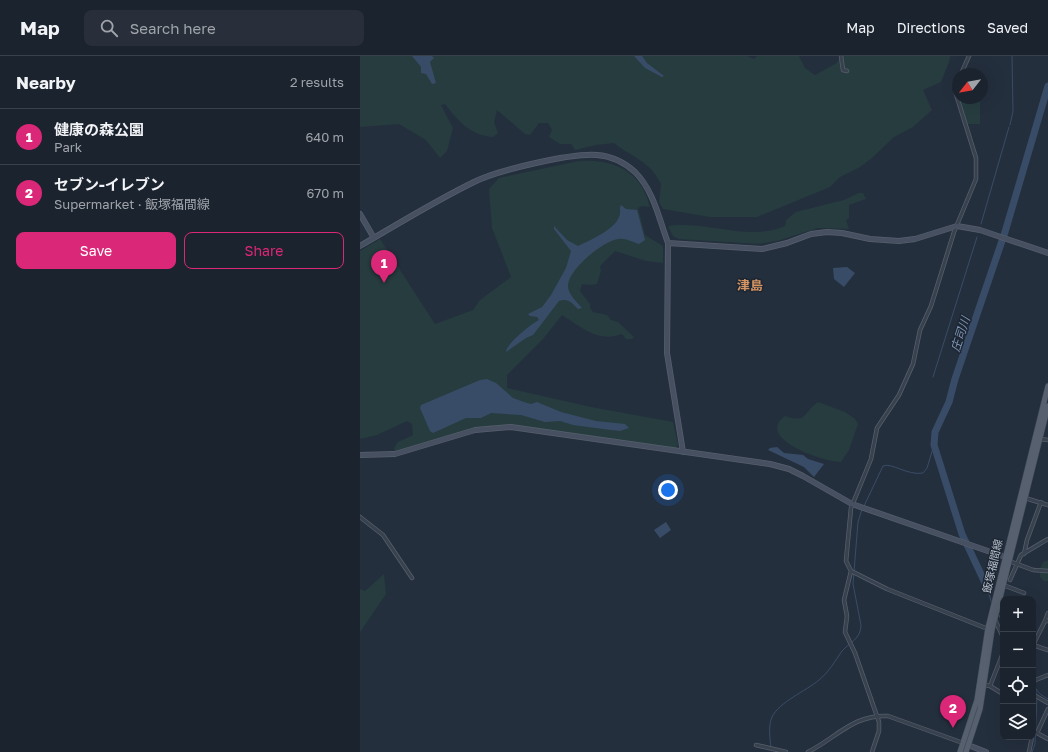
<!DOCTYPE html>
<meta charset="utf-8">
<style>
:root{--surface:#1b232e;--page:#282f3a;--text:#f1f3f6;--muted:#a0a4aa;--line:#39404a;--accent:#db2777}
body{margin:0;font-family:"Golos Text","Noto Sans JP",sans-serif;background:var(--page);color:var(--text)}
.controls{position:absolute;right:12px;bottom:12px;display:grid;overflow:hidden;border-radius:8px;box-shadow:0 4px 16px #0002}
.controls button{width:36px;height:36px;display:grid;place-items:center;padding:0;border:0;border-bottom:1px solid var(--line);background:var(--surface);color:var(--text);font:20px sans-serif}
.compass{position:absolute;left:592px;top:12px;width:36px;height:36px;border-radius:50%;background:var(--surface);box-shadow:0 4px 16px #0002;rotate:239deg}
.you{position:absolute;left:308px;top:434px;width:14px;height:14px;margin:-10px;border:3px solid #fff;border-radius:50%;background:#1a73e8;box-shadow:0 0 0 6px #1a73e833}
.badge{display:grid;place-items:center;width:26px;height:26px;border-radius:50%;background:var(--accent);color:#fff;font-size:13px;font-weight:700}
.pin{position:absolute;translate:-50% -33px;filter:drop-shadow(0 1px 2px #0008)}
.pin::after{content:'';position:absolute;top:21px;width:14px;height:12px;background:inherit;clip-path:polygon(0 0,100% 0,50% 100%)}
.list{margin:0;padding:0;list-style:none}
h2{display:flex;justify-content:space-between;align-items:center;height:52px;margin:0;padding:0 16px;font-size:17px}
h2 small{font-size:13px;font-weight:400;color:var(--muted)}
.list li{display:grid;grid-template-columns:26px 1fr auto;gap:12px;align-items:center;box-sizing:border-box;height:56px;padding:0 16px;border-top:1px solid var(--line)}
.list b{display:block;font-size:15px;white-space:nowrap}
.list p{margin:0;font-size:13px;white-space:nowrap;color:var(--muted)}
.list em{font-size:13px;font-style:normal;color:var(--muted)}
.actions{display:flex;gap:8px;padding:12px 16px}
.actions a{flex:1;padding:9px 0;border:1px solid var(--accent);border-radius:8px;text-align:center;font-size:14px;color:var(--accent)}
.actions .main{background:var(--accent);color:#fff}
.icon{flex:none;width:22px;height:22px;fill:none;stroke:currentColor;stroke-width:2;stroke-linecap:round;stroke-linejoin:round}
.map{position:relative;flex:none;width:688px;height:696px;overflow:hidden}
header{display:flex;align-items:center;gap:24px;box-sizing:border-box;height:56px;padding:0 20px;background:var(--surface);border-bottom:1px solid var(--line)}
header strong{font-size:19px}
nav{display:flex;gap:22px;margin-inline-start:auto;font-size:14px}
.search{width:280px;height:36px;background:var(--page);display:flex;align-items:center;gap:10px;box-sizing:border-box;padding:0 14px;border-radius:8px;color:var(--muted);font-size:15px}
main{display:flex}
aside{flex:1;background:var(--surface)}
.map>svg:first-child{display:block}
</style>
<header>
<strong>Map</strong>
<div class="search"><svg class="icon" aria-label="search" viewBox="0 0 24 24"><circle cx="10" cy="10" r="6"/><path d="M15 15l6 6"/></svg>Search here</div>
<nav><a>Map</a><a>Directions</a><a>Saved</a></nav>
</header>
<main>
<aside>
<h2>Nearby<small>2 results</small></h2>
<ul class="list">
<li><span class="badge">1</span><div><b>健康の森公園</b><p>Park</p></div><em>640 m</em></li>
<li><span class="badge">2</span><div><b>セブン-イレブン</b><p>Supermarket · 飯塚福間線</p></div><em>670 m</em></li>
</ul>
<div class="actions"><a class="main">Save</a><a>Share</a></div>
</aside>
<div class="map">
<svg width="688" height="696" viewBox="0 0 688 696">
<rect width="100%" height="100%" fill="#242f3e"/>
<!-- green -->
<path fill="#263c3f" d="M0 0H387L394 3 397 0H439L445 12 455 19 475 8 484 0H590L589 6 581 26 563 34 572 54 553 71 534 81 512 102 500 111 480 121 470 131 397 161H350L303 153 299 146 301 128C290 105 273 102 254 87L236 89 215 94 211 88H200L189 81 192 74 188 67H179L170 79 165 78 137 54 134 66 138 77 133 81C110 79 98 65 85 48L81 49 93 72 87 95 80 102 66 84 39 68 0 71Z
M599 42H620V68H606Z
M219 105C246 103 275 111 286 139 288 143 288 147 290 151L282 150 278 152 285 179 303 190V207L286 205 255 195 240 210 241 215 237 228 230 229 222 228 220 235 230 248V252L233 256 247 259 251 264 258 266 274 281 272 283H266L262 278C237 287 222 271 202 259L183 283 147 319V332L231 351 313 366 318 389 316 392 152 369C112 370 74 384 35 396L34 392 38 386 53 379 52 368 47 365 17 379 0 383V195L20 183 75 268 113 254 120 244 151 221 132 172 129 133 139 122Z
M499 137H503L506 143 489 149V162L486 164 489 173 458 172 417 185 397 188 319 183 313 180 308 170C346 164 388 186 425 170L426 164 436 156 484 144Z
M458 346 485 356 495 363 498 368 489 394 481 406C465 406 394 383 425 360 448 368 443 356 458 346Z
M688 504V525H684L680 521V513L683 506Z
M24 518 26 538 0 576V533L5 535Z"/>
<!-- water -->
<path fill="#394c67" d="M52 0H72L74 2 70 6 76 27 72 28 66 18 61 17V11Z
M274 0H282L287 7 304 20 302 21 285 12Z
M261 149 266 153 277 154 285 184 279 188C272 186 266 182 258 183 243 185 209 213 208 229 207 237 217 246 222 252L218 253C212 247 208 242 199 245L173 279 166 282 146 296C146 288 171 268 179 264L177 261 170 260 168 258 182 251 191 239 206 212 211 195 194 173V170L207 184 218 190C229 185 255 173 259 161 261 157 259 152 261 149Z
M487 211 495 217 484 231 474 223 473 212Z
M127 323 136 327 153 342 164 346 171 348 177 346 201 356 236 365 265 368 269 372 260 375 243 373 213 369 200 365 185 366 161 359 131 357 121 362H106L73 377 70 375 60 352 61 349 120 324Z
M417 391 424 397 443 399 448 403 464 408 454 421 444 411 408 394 410 392Z
M306 466 311 474 300 482 294 474Z"/>
<g fill="none" stroke-linecap="round" stroke-linejoin="round">
<!-- stream -->
<path stroke="#394c67" stroke-width="1" d="M650 69 653 55 652 0
M621 168 649 71
M573 321 617 181
M504 450 523 410C531 406 548 420 563 417L567 412 574 389
M626 529 632 548
M639 559 643 568
M673 629 680 638 688 643
M676 633V638
M411 692C410 682 408 670 412 661 419 646 446 635 459 624 469 616 475 605 482 595 490 586 501 583 501 569L493 528 498 466 502 453
M672 696 675 688 677 641"/>
<!-- river -->
<path stroke="#394c67" stroke-width="7" d="M626 529 602 478 574 389 575 376 589 346 595 323 645 176 688 30"/>
<!-- street casing -->
<g stroke="#565f6c" stroke-width="4.5">
<path id="street" d="M481 0 483 14 487 15
M601 18 609 0
M598 26 596 38 616 102V123L594 176 571 250 560 274 553 308 539 339 517 372 511 403 491 452 486 505 491 515 527 533 628 573
M679 383 688 384
M665 442 688 449
M0 461 23 479 52 522
M664 498 667 484 681 446
M649 505 673 514 688 515
M491 515 484 544 487 560 485 576 495 597 519 666V675L512 696
M650 524 661 499 688 483
M643 529 664 537
M637 553H641L643 558
M635 564 643 581
M685 565 688 557
M673 589 685 565H688
M673 589 688 594
M673 625 688 619
M624 629 630 630 643 638
M630 630 643 597
M673 637V652
M674 639 688 647
M688 653 677 677 688 683
M396 689 426 696
M448 696C476 682 494 658 528 660L603 687
M669 696 672 681"/>
</g>
<!-- secondary casing -->
<g stroke="#565f6c" stroke-width="6">
<path id="secondary" d="M0 158 14 182
M0 190C38 168 75 145 114 126 138 114 211 97 237 99 251 100 265 107 275 116 294 135 299 163 308 187
M323 396 307 297 308 187 402 193 427 187 451 178 467 176 482 177 510 183 539 185 555 183 597 170 620 174 688 197
M0 399 35 398 115 374 151 371 410 408 429 413 443 420 492 448 648 502
M608 689 626 696"/>
</g>
<!-- primary casing -->
<g stroke="#414a57" stroke-width="6">
<path id="primary" d="M600 696 617 644 628 572 688 330
M606 696 620 653 632 574 688 350"/>
</g>
<!-- street -->
<use href="#street" stroke="#38414e" stroke-width="3"/>
<!-- secondary -->
<use href="#secondary" stroke="#465061" stroke-width="4.5"/>
<!-- primary -->
<use href="#primary" stroke="#56606e" stroke-width="5"/>
</g>
<g text-anchor="middle" dominant-baseline="central" stroke-width="3" stroke-linejoin="round" paint-order="stroke">
<!-- street labels -->
<g font-size="11" fill="#b4bcc9" stroke="#1d2633">
<text transform="translate(632 510) rotate(-77)">飯塚福間線</text>
</g>
<!-- water labels -->
<g font-size="12" font-style="italic" fill="#7c92b1" stroke="#1d2633">
<text transform="translate(600 278) rotate(-72)">庄司川</text>
</g>
<!-- quarter labels -->
<g font-size="13" font-weight="bold" fill="#d59563" stroke="#1d2633">
<text x="390" y="229">津島</text>
</g>
</g>
</svg>
<div class="controls">
<button>+</button>
<button>−</button>
<button><svg class="icon" aria-label="locate" viewBox="0 0 24 24"><circle cx="12" cy="12" r="6"/><path d="M12 2v4M12 18v4M2 12h4M18 12h4"/></svg></button>
<button><svg class="icon" aria-label="layers" viewBox="0 0 24 24"><path d="M12 4l9 5-9 5-9-5zM3 14l9 5 9-5"/></svg></button>
</div>
<svg class="compass" viewBox="-18 -18 36 36"><path d="M0-13l5 13h-10z" fill="#e53935"/><path d="M0 13l5-13h-10z" fill="#a0a4aa"/></svg>
<div class="you"></div>
<div class="pin badge" style="left:24px;top:227px">1</div>
<div class="pin badge" style="left:593px;top:672px">2</div>
</div>
</main>
